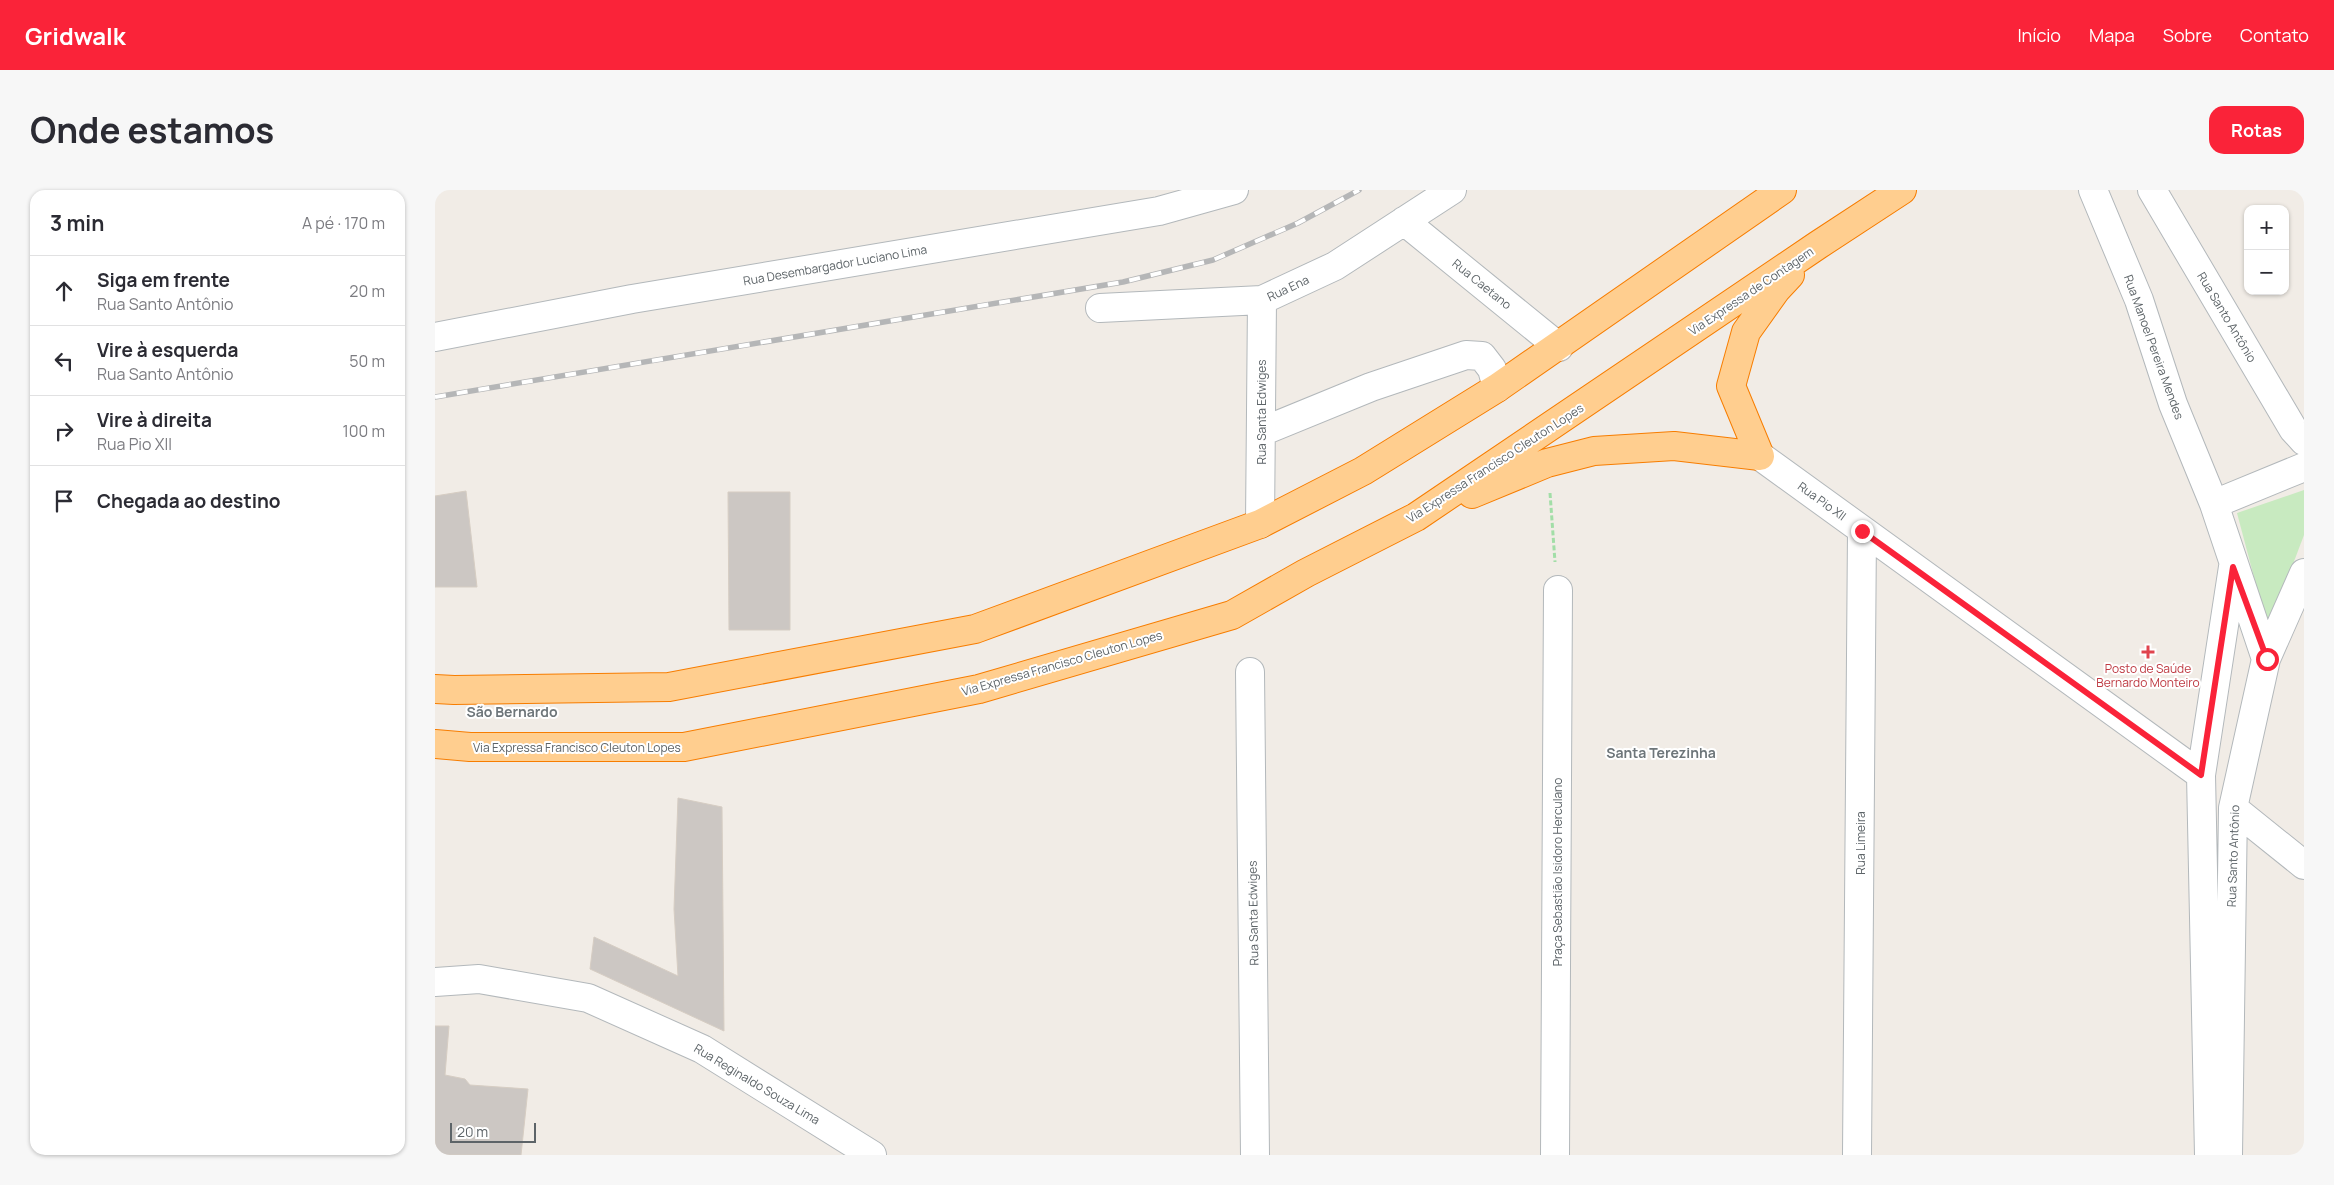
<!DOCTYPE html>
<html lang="pt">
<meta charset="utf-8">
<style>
:root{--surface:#fff;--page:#f7f7f7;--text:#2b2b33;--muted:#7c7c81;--line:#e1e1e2;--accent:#fa2339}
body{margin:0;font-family:Manrope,sans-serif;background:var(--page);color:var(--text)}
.controls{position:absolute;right:15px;top:15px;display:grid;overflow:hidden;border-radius:10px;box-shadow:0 1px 4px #0004}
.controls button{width:45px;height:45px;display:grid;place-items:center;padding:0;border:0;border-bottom:1px solid var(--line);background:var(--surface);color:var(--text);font:25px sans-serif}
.scale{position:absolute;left:15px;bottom:12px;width:86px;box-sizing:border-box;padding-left:5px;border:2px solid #5d6468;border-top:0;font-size:14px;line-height:18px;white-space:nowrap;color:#5d6468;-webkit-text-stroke:4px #fff;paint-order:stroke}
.stop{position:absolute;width:15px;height:15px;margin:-11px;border:4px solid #fa2339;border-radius:50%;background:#fff}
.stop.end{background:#fa2339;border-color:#fff;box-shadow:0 1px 5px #0008}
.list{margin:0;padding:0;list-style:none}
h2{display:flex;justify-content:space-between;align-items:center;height:65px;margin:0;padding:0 20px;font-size:21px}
h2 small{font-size:16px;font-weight:400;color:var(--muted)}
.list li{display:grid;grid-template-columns:32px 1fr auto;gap:15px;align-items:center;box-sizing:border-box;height:70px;padding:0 20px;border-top:1px solid var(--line)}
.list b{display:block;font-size:19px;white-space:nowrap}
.list p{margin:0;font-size:16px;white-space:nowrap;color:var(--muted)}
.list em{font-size:16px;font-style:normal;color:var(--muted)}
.icon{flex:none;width:28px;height:28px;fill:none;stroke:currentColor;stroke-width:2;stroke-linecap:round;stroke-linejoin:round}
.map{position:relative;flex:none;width:1869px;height:965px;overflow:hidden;border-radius:15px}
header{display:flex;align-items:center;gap:30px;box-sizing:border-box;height:70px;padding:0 25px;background:var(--accent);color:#fff}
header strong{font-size:24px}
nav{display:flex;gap:28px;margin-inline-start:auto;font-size:18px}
.intro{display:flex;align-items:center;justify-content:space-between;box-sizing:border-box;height:120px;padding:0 30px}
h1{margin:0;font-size:35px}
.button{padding:12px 22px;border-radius:15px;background:var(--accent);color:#fff;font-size:18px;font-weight:700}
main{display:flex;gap:30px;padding:0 30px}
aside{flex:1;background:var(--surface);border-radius:15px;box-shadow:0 1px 4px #0004}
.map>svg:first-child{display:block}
</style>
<header>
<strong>Gridwalk</strong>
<nav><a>Início</a><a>Mapa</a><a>Sobre</a><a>Contato</a></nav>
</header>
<div class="intro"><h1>Onde estamos</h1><a class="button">Rotas</a></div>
<main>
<aside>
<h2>3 min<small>A pé · 170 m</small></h2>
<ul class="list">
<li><svg class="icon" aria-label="ahead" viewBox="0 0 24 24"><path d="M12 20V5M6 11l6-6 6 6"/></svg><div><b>Siga em frente</b><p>Rua Santo Antônio</p></div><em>20 m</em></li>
<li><svg class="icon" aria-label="left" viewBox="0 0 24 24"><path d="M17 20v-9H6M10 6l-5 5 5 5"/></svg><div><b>Vire à esquerda</b><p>Rua Santo Antônio</p></div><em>50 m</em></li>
<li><svg class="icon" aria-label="right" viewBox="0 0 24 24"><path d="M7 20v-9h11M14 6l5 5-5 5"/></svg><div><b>Vire à direita</b><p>Rua Pio XII</p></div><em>100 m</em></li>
<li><svg class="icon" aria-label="arrive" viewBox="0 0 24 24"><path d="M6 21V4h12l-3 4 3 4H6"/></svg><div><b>Chegada ao destino</b></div></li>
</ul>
</aside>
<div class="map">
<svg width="1869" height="965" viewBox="0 0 1869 965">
<rect width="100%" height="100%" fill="#f1ece6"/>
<!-- green -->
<path fill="#c8eac0" d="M1869 300V345L1833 440 1802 323Z"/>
<!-- building -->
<path fill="#ccc7c3" stroke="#d6cdc3" d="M31 301 42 397H0V306Z
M293 302H355V440H294Z
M243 608 287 617 289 841 155 779 159 747 243 786 239 719Z
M0 836H14L10 885 30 889 35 895 93 899 86 965H0Z"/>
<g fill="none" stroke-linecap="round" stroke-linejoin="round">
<!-- minor casing -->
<g stroke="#b3b8bb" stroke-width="30">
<path id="minor" d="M1658 0 1704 110 1738 214 1779 314 1831 469
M1717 0 1858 239 1869 251
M969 31 1124 157
M665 118 827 110 900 76 1017 0
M0 147 197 109 724 21 799 0
M826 242 936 197 1031 165 1047 166 1057 179 1062 198
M1325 266 1766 585
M1779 314 1869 277
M825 334 827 110
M815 482 820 965
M1798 618 1869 675
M0 792 44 789 153 808 267 859 437 965
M1120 965 1123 400
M1422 965 1427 341
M1774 965 1766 585 1798 377
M1793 965 1798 618 1831 469 1869 383"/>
</g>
<!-- highway casing -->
<g stroke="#f77d00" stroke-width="30">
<path id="highway" d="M1037 304 1112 273 1159 261 1239 256 1325 266 1296 196 1311 142 1341 100 1355 85
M0 499 19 500 234 497 540 439 825 334 928 281 1062 198 1347 0
M0 554 35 557H249L544 499 797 425 871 383 981 327 1383 55 1467 0"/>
</g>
<!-- path -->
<path stroke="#a2dea7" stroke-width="3" stroke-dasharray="5 2.5" stroke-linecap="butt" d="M1115 303 1120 372"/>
<!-- minor -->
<use href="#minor" stroke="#fff" stroke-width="28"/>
<!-- highway -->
<use href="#highway" stroke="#ffce8f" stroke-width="28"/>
<!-- rail casing -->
<g stroke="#b5b6b7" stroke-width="5.5">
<path id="rail" d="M0 207 688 92 778 70 863 33 924 0"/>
</g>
<!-- rail -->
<use href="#rail" stroke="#fff" stroke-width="4" stroke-dasharray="11" stroke-linecap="butt"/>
</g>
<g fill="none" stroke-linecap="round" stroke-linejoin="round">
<!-- route -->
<path stroke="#fa2339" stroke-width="6" d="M1427 341 1766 585 1798 377 1832 469"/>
</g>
<!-- markers -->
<path fill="#e0444e" stroke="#fff" stroke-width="2" d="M1710.5 454.5h5v5h5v5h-5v5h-5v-5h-5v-5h5z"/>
<g text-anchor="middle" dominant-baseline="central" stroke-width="4" stroke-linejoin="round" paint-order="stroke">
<!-- street labels -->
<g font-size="12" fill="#5d6468" stroke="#fff">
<text transform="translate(400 75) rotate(-10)">Rua Desembargador Luciano Lima</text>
<text transform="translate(1047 94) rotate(39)">Rua Caetano</text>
<text transform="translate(853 98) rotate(-25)">Rua Ena</text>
<text transform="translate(1316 101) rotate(-34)">Via Expressa de Contagem</text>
<text transform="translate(1792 127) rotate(59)">Rua Santo Antônio</text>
<text transform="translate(1719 157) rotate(70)">Rua Manoel Pereira Mendes</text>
<text transform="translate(826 222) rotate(-90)">Rua Santa Edwiges</text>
<text transform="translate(1060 273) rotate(-33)">Via Expressa Francisco Cleuton Lopes</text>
<text transform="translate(1387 311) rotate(36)">Rua Pio XII</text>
<text transform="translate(627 473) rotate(-16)">Via Expressa Francisco Cleuton Lopes</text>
<text x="142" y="557">Via Expressa Francisco Cleuton Lopes</text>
<text transform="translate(1425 653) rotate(-90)">Rua Limeira</text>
<text transform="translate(1798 666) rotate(-88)">Rua Santo Antônio</text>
<text transform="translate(1122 682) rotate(-90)">Praça Sebastião Isidoro Herculano</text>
<text transform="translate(818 723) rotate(-91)">Rua Santa Edwiges</text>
<text transform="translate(322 894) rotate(31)">Rua Reginaldo Souza Lima</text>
</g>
<!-- health labels -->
<g font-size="12" fill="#be3a42" stroke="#fff">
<text x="1713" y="478">Posto de Saúde<tspan x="1713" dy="14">Bernardo Monteiro</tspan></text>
</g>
<!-- neighbourhood labels -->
<g font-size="14" font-weight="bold" fill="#6e767a" stroke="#fff">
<text x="77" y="521">São Bernardo</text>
<text x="1226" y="562">Santa Terezinha</text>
</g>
</g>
</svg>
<div class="controls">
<button>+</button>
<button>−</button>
</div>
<div class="scale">20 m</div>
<div class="stop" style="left:1832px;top:469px"></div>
<div class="stop end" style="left:1427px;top:341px"></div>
</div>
</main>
